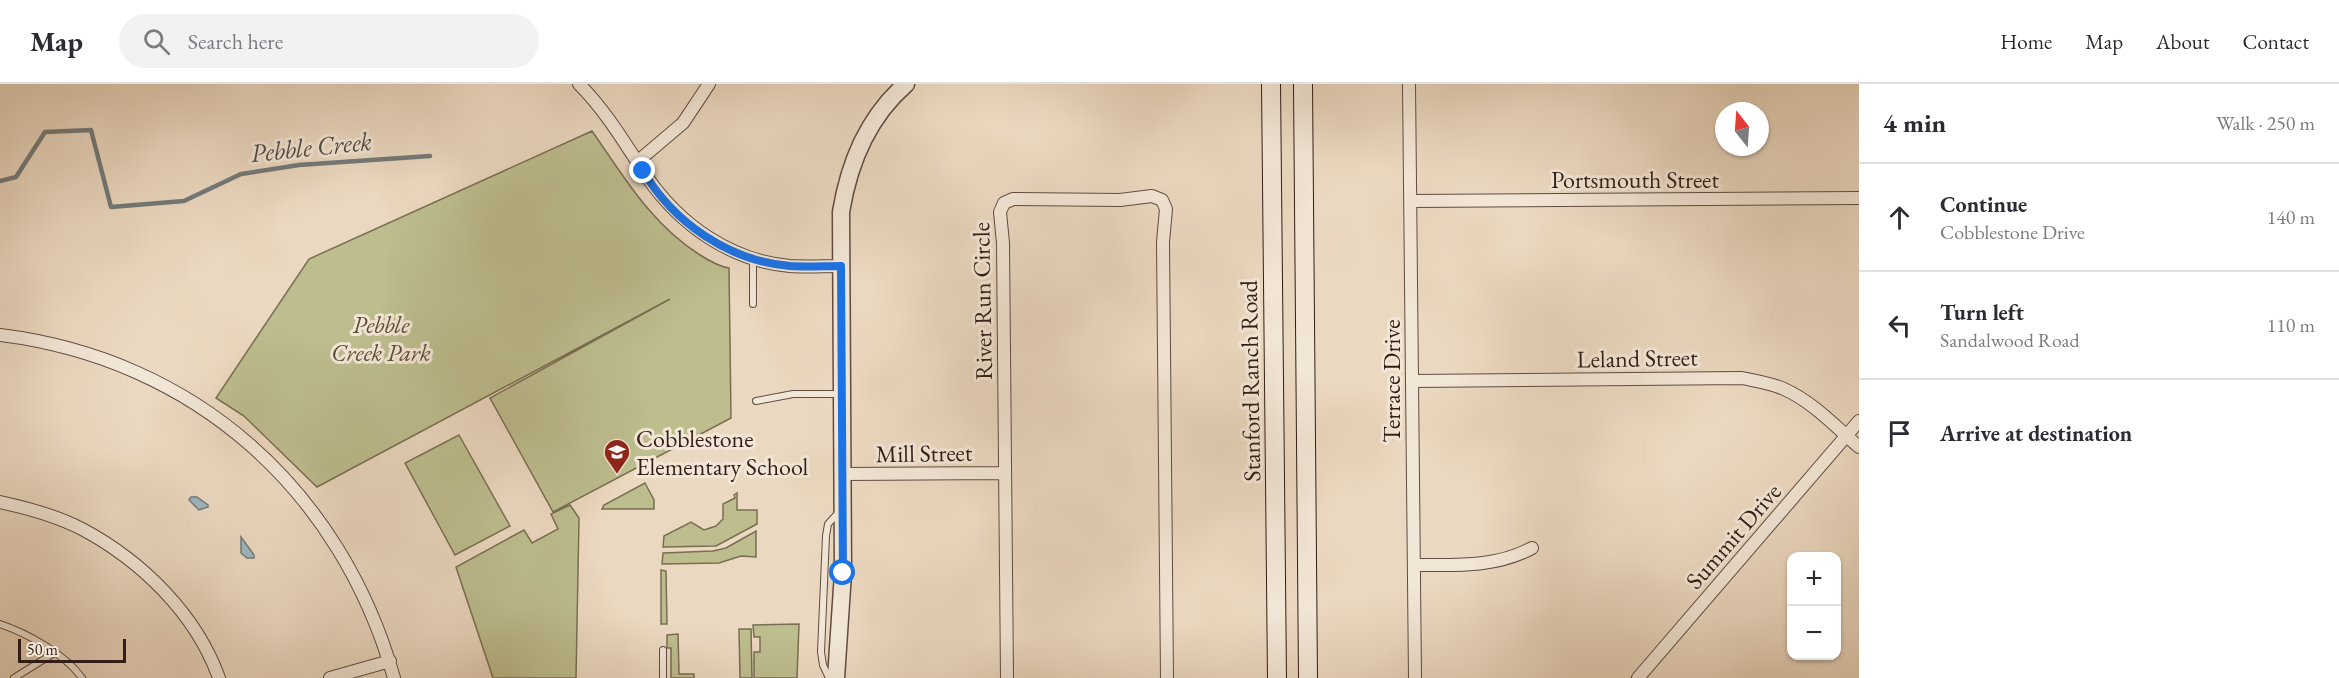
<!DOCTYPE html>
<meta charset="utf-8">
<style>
:root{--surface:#fff;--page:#f2f2f3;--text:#2b2b33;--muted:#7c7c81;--line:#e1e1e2}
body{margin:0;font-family:"EB Garamond",serif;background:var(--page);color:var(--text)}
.controls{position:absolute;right:18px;bottom:18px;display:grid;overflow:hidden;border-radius:12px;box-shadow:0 2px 4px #0004}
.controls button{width:54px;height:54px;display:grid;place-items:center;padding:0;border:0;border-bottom:2px solid var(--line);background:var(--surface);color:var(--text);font:30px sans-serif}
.compass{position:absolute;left:1715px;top:18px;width:54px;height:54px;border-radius:50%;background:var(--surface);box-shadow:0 2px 4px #0004;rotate:343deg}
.scale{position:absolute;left:18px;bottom:15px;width:108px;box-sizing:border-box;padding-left:6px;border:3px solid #321e15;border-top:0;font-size:16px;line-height:21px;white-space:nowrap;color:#321e15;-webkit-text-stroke:4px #f2e6d6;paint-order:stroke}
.stop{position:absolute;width:18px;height:18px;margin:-14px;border:4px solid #1a73e8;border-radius:50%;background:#fff}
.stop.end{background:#1a73e8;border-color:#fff;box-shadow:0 2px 6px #0008}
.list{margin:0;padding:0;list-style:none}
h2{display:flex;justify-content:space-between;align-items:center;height:78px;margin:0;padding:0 24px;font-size:26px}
h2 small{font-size:20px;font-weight:400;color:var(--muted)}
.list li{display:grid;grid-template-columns:39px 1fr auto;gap:18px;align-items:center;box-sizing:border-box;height:108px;padding:0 24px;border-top:2px solid var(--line)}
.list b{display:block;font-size:22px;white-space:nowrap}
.list p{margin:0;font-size:20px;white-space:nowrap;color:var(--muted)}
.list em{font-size:20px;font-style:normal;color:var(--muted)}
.icon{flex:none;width:33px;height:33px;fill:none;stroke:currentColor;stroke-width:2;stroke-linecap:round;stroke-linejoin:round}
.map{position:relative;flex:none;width:1859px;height:594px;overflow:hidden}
header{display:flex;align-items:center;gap:36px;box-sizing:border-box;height:84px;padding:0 30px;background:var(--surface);border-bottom:2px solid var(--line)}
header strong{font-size:28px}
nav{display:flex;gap:33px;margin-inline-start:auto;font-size:21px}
.search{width:420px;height:54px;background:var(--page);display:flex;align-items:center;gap:15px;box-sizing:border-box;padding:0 21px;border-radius:33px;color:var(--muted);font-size:22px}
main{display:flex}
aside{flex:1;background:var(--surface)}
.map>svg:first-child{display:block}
</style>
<header>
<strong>Map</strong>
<div class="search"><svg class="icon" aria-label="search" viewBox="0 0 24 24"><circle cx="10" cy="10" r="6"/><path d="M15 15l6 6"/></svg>Search here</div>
<nav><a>Home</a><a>Map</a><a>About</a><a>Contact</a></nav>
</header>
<main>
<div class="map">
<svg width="1859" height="594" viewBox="0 0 1859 594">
<rect width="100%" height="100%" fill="#ebd8c0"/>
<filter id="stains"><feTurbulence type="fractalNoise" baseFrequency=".00333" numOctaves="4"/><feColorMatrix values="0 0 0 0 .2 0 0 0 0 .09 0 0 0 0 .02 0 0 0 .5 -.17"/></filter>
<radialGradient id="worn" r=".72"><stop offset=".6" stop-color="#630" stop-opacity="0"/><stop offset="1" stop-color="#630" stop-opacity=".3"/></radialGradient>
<!-- green -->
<path fill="#bdbd8e" stroke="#786e52" stroke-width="1.5" d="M592 47C624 93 652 141 700 171 708 176 720 183 729 184L731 334 553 428 490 314 670 215 317 403 244 332 216 314 309 175Z
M459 351 510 442 455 471 405 379Z
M645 399 654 416V425H602L604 421Z
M737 409V426H757V440L716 462 663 463 664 452 691 438 704 446 716 442 723 435V420L735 414 734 411Z
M570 421 579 434 576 594H493L456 483 524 446 532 459 558 445 551 430Z
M756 447V473L741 472 719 479 662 480 663 469 713 467 726 464Z
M661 486 666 487 667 540H661Z
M799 540 797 594H754V568H760V553H754L753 541Z
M739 545H751L752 594H740Z
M678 550 679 590H694V594H671V564H667V551Z"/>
<!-- water -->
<path fill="#9eb7be" stroke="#737a7a" stroke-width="1.5" d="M191 413H197L208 421V423L199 426 189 416Z
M241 453 254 471V474H247L241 469Z"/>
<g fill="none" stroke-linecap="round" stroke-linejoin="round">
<!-- stream -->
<path stroke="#737a7a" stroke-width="4.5" d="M0 97 16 93 45 48 91 46 111 123 184 117 241 90 299 81 430 72"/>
<!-- service casing -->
<g stroke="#604c40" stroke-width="8">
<path id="service" d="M753 220V174
M756 317 793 310H841
M0 540C27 549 65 570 82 594
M14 594 54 569
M663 594V566
M829 594 823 581 821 568 826 452 828 440 839 428"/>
</g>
<!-- minor casing -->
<g stroke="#604c40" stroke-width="14">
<path id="minor" d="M579 0C606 27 626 61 647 93 680 141 731 177 790 182 807 183 824 182 841 182
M1409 0 1415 594
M637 78 683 39 709 0
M1411 117 1859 114
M0 251C195 275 341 406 394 594
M1412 297 1742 294C1756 297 1771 299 1784 305 1813 318 1835 342 1859 363
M843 390 1005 389
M0 418C28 424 57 432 82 445 142 477 196 530 219 594
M1414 481C1455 481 1495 484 1532 464
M330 594 390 577
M1007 594 1003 159 1000 128 1004 119 1013 115 1120 116 1152 112 1162 116 1166 125 1163 158 1167 594
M1638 594 1859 337"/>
</g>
<!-- tertiary casing -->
<g stroke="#604c40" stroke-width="19">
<path id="tertiary" d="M836 594 843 489 841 128C849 79 868 33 906 0"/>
</g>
<!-- secondary casing -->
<g stroke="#321e15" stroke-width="20">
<path id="secondary" d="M1271 0 1277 594
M1303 0 1308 594"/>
</g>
<!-- service -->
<use href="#service" stroke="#f2e6d6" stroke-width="6"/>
<!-- minor -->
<use href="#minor" stroke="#f2e6d6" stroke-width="12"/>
<!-- tertiary -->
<use href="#tertiary" stroke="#f2e6d6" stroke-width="16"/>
<!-- secondary -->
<use href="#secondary" stroke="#f2e6d6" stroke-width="18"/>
</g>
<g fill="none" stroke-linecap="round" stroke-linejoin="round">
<!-- route -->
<path stroke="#1a73e8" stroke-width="8" d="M643 87C674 139 729 177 790 182 807 183 824 182 841 182L843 489"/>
</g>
<!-- icons -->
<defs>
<g id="school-pin" transform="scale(1.35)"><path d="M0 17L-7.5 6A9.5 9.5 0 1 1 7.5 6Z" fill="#8f2418" stroke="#f2e6d6"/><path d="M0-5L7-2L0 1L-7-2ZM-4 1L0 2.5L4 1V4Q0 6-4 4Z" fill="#fff"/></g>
</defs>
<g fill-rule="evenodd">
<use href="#school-pin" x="617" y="368"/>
</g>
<g text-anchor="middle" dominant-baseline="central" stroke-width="6" stroke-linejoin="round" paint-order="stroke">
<!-- street labels -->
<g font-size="24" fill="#321e15" stroke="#f2e6d6">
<text x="1635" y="95">Portsmouth Street</text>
<text transform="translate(982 217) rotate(-91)">River Run Circle</text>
<text transform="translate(1637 274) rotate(-1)">Leland Street</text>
<text transform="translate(1250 297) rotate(-91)">Stanford Ranch Road</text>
<text transform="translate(1391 297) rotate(-90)">Terrace Drive</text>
<text transform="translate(924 369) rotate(-1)">Mill Street</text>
<text transform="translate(1733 452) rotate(-49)">Summit Drive</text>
</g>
<!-- park labels -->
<g font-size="24" font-style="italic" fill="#5c4e39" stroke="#f2e6d6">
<text x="381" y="240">Pebble<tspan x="381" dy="28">Creek Park</tspan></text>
</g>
<!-- poi labels -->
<g font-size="24" fill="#321e15" stroke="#f2e6d6" text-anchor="start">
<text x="636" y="354">Cobblestone<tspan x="636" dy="28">Elementary School</tspan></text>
</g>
<!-- water labels -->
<g font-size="26" font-style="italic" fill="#524c48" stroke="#f2e6d6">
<text transform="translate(311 63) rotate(-6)">Pebble Creek</text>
</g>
</g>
<rect width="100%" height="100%" filter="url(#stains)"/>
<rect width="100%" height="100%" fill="url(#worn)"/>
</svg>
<div class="controls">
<button>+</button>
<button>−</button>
</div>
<svg class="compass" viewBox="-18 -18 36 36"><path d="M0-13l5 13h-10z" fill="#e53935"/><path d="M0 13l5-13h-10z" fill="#7c7c81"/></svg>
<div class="scale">50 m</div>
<div class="stop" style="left:843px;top:489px"></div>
<div class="stop end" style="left:643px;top:87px"></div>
</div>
<aside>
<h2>4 min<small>Walk · 250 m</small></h2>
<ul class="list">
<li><svg class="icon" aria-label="ahead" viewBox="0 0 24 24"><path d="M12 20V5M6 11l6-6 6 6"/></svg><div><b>Continue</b><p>Cobblestone Drive</p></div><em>140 m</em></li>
<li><svg class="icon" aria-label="left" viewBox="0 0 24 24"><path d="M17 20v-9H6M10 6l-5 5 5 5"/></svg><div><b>Turn left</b><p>Sandalwood Road</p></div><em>110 m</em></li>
<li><svg class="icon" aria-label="arrive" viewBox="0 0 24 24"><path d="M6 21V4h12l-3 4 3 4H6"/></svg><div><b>Arrive at destination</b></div></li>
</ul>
</aside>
</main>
